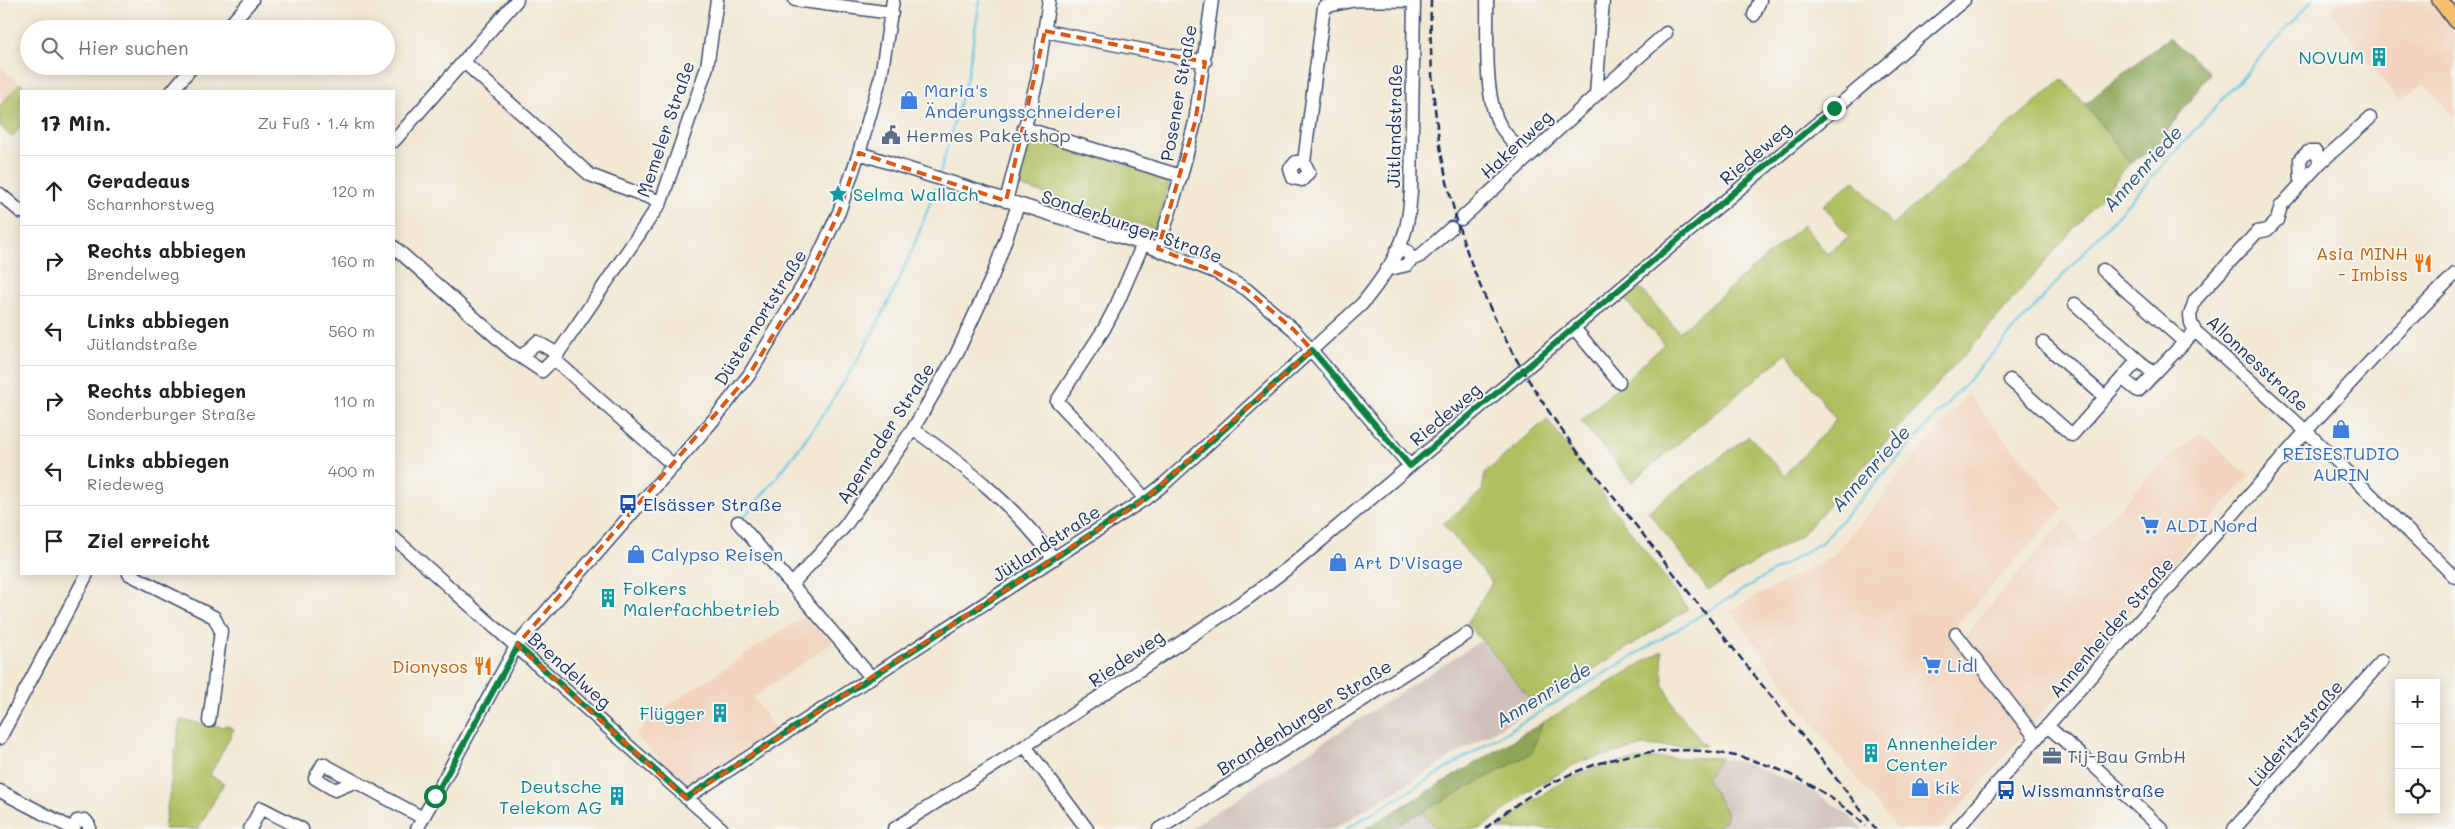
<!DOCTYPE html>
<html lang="de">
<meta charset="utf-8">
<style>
:root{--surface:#fff;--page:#f2f2f2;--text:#202124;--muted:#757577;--line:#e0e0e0}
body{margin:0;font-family:Mali,sans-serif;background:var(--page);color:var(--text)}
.controls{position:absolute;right:15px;bottom:15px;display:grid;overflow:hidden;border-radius:0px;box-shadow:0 2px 12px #0003}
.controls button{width:45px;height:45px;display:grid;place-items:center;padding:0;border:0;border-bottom:1px solid var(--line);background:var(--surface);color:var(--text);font:25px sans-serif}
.stop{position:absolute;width:15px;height:15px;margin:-11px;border:4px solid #0b8043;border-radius:50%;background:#fff}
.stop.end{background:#0b8043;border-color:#fff;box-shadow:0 1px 5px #0008}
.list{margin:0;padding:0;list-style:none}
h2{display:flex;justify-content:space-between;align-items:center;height:65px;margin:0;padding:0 20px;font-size:21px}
h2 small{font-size:16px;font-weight:400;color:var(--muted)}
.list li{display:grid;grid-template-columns:32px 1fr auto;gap:15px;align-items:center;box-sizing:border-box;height:70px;padding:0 20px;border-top:1px solid var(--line)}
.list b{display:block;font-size:19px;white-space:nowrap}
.list p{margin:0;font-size:16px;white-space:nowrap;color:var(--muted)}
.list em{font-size:16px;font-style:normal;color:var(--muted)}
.icon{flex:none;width:28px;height:28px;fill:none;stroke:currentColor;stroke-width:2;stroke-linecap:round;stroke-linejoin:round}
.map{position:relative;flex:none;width:2455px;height:829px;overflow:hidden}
.search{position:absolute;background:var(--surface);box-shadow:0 2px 12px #0003;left:20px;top:20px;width:375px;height:55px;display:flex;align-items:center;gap:12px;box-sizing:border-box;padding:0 18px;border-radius:28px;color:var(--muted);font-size:19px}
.panel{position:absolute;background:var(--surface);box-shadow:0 2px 12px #0003;left:20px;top:90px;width:375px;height:485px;border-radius:0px}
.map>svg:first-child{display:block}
</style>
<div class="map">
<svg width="2455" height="829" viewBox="0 0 2455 829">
<rect width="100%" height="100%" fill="#f6f6f2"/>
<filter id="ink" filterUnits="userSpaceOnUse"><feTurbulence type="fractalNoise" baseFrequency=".02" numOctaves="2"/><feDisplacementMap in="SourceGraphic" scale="10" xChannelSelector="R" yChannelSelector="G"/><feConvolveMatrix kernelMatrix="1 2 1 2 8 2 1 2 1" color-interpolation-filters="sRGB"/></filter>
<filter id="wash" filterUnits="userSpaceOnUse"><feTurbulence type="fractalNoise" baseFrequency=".0096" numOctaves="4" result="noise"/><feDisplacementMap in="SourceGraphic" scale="20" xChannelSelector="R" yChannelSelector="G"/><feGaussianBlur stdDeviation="1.12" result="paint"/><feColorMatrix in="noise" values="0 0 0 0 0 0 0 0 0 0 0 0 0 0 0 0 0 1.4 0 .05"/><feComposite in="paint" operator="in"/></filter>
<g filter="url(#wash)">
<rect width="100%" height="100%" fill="#f2e8d3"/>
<!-- built -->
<path fill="#f2d4be" d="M2340 0H2455V118L2424 83 2399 102 2334 16 2331 9Z
M0 66 20 83 0 106Z
M1967 394 2063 508 1949 633 1957 644 2066 519 2084 545 2163 462 2201 433 2249 476 1941 829H1897L1817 729 1730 610 1832 557Z
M810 612 834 641 753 698 777 731 696 783H686L635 736 657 713Z"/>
<!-- industrial -->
<path fill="#cfc0ba" d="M1480 641 1536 706 1333 829H1189Z
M1721 758 1745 763 1808 788 1844 812 1864 829H1716L1728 815 1706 778Z
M1421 812 1438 829H1390Z"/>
<!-- green -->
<path fill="#b0bf61" stroke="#667760" d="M2062 79 2085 104 2130 163 1988 328 1801 536 1708 590 1648 511 1749 436 1785 475 1836 420 1787 353 1632 482 1581 421 1664 344 1624 299 1639 287 1679 332 1803 225 1827 254 1849 237 1823 205 1854 180 1892 225Z
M20 83 29 91H21V127L12 137 0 126V106Z
M1029 136 1171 177 1155 229 1016 185Z
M1547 419 1688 609 1536 706 1467 623 1492 582 1443 524 1482 491 1485 473Z
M1662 651 1663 683 1676 710 1705 746H1644L1581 761 1528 791 1481 829H1438L1421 812 1531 753 1542 723Z
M180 720 223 727 225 725 234 729 210 775 224 783 198 829H164Z
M1721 758 1706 778 1728 815 1716 829H1497C1523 808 1551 785 1584 772 1627 755 1675 758 1721 758Z"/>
<!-- forest -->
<path fill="#8ca657" stroke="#546a5a" d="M2169 37 2210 73 2154 149 2130 163 2085 104Z
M1542 723 1532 753 1390 829H1365Z"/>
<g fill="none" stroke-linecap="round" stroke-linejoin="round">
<!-- stream -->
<path stroke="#65c6e3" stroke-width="2.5" d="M940 173 968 73 980 0
M742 519C827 422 895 310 935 188
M1346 829 1822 542 2312 0"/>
</g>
</g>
<g filter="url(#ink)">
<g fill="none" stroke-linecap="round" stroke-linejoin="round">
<!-- minor casing -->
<g stroke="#3b4b70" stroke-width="15">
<path id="minor" d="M795 0 892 13
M1350 0 1414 1
M1487 0C1488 34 1483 99 1501 127 1508 138 1518 147 1526 157
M1754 15 1760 0
M226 29 252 0
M1045 31 1205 62
M464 62 590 175 661 202
M172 91 193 66
M1596 95 1666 33
M1024 128 1181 176
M394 141 517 0
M859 153 1143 244 1215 272 1246 289 1294 330 1410 466
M1304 162H1296L1290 169 1293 178 1302 180 1309 172 1304 162 1324 7 1351 1
M2320 163 2370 118
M2301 184 2300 159 2308 152H2316L2320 163 2281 206 2277 220 2267 230 2257 232 2195 300 2190 315 2191 323 2195 331 2306 431 2455 577
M0 194 21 212
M1006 201 1037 80 1049 0
M1461 219 1596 95 1603 0
M1143 244 1117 304 1104 329 1057 401 1099 445 1145 499
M394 247 512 351 542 371 554 359 674 466
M1158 249 1181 176 1195 122 1212 0
M1411 260 1420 256 1451 228
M1386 270 1407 265 1411 260 1407 251H1396
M2103 270 2183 341
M2075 304 2138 360
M1574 328 1619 382
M2043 343 2105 397
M521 357 537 342 558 354
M554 359 661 202 707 67 717 0
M2122 378 2138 391 2154 374
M2010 380 2072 435 2138 360 2154 374 2195 331
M913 429C965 466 1016 507 1054 559
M738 522 871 677
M394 538 722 829
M129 574 214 617 221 631 209 721
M793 583 845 526 913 429 956 355 993 275 1018 205
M1956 634 2036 738
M2047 726 2093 765 2162 829
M0 738 87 574
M1025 746 1087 829
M354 782 335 790 315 778 323 764 423 818
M0 791 73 829
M686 798 1145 499 1164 484 1362 304C1381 281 1404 249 1408 218 1410 209 1410 200 1411 191L1414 0
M73 829 77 821 85 820 89 825V829
M250 829 261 808 302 829
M417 829 517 645 716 417 749 375 812 270 839 212 859 153 881 76 893 0
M894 829 1025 746 1248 598 1292 565 1964 0
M1159 829 1467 634
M1957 829 2306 431 2390 340 2455 274
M2234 829 2382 661"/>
</g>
<!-- major casing -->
<g stroke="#3b4b70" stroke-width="18">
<path id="major" d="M2440 0 2455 20"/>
</g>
<!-- minor -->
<use href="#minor" stroke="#fff" stroke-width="12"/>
<!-- major -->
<use href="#major" stroke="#f7c06c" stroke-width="15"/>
<!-- rail -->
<path stroke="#1b2f5e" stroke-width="2.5" stroke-dasharray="8 4" stroke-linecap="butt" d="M1431 0C1426 176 1472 311 1577 451L1876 829
M1485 829C1600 729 1751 720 1866 826"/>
</g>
</g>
<g fill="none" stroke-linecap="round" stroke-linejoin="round" filter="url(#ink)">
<!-- route -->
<path stroke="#0b8043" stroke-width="6" d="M435 796 518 646 686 798 1145 499 1164 484 1312 350 1410 466 1834 108"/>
</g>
<!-- marked area -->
<path fill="none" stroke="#de5710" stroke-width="4" stroke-dasharray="10 6" stroke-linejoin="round" d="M1045 31 1205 62 1195 122 1158 249 1215 272 1246 289 1294 330 1312 350 1145 499 686 798 517 645 749 375 812 270 839 212 859 153 1006 201Z"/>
<!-- icons -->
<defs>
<g id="building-bare" transform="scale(1.5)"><path d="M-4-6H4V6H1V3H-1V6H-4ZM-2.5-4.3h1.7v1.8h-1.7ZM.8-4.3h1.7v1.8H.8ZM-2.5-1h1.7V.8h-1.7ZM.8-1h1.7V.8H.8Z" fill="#0f9aa8" stroke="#f6f6f2" stroke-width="2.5" paint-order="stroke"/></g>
<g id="shop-bare" transform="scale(1.5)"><path d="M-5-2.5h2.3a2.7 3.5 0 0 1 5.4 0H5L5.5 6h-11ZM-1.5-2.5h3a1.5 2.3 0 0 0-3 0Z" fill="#3f7fe0" stroke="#f6f6f2" stroke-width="2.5" paint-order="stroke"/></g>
<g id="civic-bare" transform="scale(1.5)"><path d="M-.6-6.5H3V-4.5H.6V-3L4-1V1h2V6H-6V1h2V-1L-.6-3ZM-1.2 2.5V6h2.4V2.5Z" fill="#5c6f8a" stroke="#f6f6f2" stroke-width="2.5" paint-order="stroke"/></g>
<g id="sight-bare" transform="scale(1.5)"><path d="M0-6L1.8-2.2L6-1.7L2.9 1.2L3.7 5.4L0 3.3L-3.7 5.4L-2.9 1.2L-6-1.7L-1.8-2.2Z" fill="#0f9aa8" stroke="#f6f6f2" stroke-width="2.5" paint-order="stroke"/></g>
<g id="restaurant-bare" transform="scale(1.5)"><path d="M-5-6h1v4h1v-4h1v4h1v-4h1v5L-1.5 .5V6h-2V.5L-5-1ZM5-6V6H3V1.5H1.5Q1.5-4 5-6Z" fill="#e8710a" stroke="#f6f6f2" stroke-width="2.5" paint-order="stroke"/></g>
<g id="bus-bare" transform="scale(1.5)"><path d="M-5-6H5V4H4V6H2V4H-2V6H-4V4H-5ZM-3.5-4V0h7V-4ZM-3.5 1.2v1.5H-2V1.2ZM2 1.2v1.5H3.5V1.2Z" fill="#1a4fb4" stroke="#f6f6f2" stroke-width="2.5" paint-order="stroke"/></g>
<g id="supermarket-bare" transform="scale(1.5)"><path d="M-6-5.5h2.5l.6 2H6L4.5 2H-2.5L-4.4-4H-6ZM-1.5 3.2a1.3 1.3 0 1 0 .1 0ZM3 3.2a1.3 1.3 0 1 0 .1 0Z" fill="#3f7fe0" stroke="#f6f6f2" stroke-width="2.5" paint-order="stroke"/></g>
<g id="office-bare" transform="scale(1.5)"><path d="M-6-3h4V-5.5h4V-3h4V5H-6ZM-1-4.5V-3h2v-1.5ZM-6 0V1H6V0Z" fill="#5c6f8a" stroke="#f6f6f2" stroke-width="2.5" paint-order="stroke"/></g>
</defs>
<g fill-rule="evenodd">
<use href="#building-bare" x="2379" y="57"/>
<use href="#shop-bare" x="909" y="100"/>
<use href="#civic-bare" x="891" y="135"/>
<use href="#sight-bare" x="838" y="194"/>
<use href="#restaurant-bare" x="2423" y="263"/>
<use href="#shop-bare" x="2341" y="429"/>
<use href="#bus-bare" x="628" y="504"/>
<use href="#supermarket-bare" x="2150" y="525"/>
<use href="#shop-bare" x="636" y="554"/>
<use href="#shop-bare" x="1338" y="562"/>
<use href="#building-bare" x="608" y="598"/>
<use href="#supermarket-bare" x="1932" y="665"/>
<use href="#restaurant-bare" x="483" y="666"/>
<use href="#building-bare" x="720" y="713"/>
<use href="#building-bare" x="1871" y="753"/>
<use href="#office-bare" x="2052" y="756"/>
<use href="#shop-bare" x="1920" y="787"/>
<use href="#bus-bare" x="2006" y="790"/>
<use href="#building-bare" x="617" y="796"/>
</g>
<g text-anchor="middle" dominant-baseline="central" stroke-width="4" stroke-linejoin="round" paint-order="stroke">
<!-- culture labels -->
<g font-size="18" fill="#0d838f" stroke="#f6f6f2" text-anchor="end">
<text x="2364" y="57">NOVUM</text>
<text x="853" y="194" text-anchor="start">Selma Wallach</text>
<text x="623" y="588" text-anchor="start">Folkers<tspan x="623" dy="21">Malerfachbetrieb</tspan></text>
<text x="705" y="713">Flügger</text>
<text x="1886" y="743" text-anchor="start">Annenheider<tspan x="1886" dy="21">Center</tspan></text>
<text x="602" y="786">Deutsche<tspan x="602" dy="21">Telekom AG</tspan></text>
</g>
<!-- shop labels -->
<g font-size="18" fill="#366cbe" stroke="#f6f6f2" text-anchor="start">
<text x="924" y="90">Maria's<tspan x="924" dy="21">Änderungsschneiderei</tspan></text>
<text x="2341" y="453" text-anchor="middle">REISESTUDIO<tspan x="2341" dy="21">AURIN</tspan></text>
<text x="2165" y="525">ALDI Nord</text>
<text x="651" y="554">Calypso Reisen</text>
<text x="1353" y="562">Art D'Visage</text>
<text x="1947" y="665">Lidl</text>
<text x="1935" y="787">kik</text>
</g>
<!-- street labels -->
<g font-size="18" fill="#1b2f5e" stroke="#f6f6f2">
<text transform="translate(1178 93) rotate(-80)">Posener Straße</text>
<text transform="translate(1394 126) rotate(-89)">Jütlandstraße</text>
<text transform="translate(665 129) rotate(-71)">Memeler Straße</text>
<text transform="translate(1516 144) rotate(-43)">Hakenweg</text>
<text transform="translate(1755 153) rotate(-40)">Riedeweg</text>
<text transform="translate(1132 226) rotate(19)">Sonderburger Straße</text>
<text transform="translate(760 317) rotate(-58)">Düsternortstraße</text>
<text transform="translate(2258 363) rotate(43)">Allonnesstraße</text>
<text transform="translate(1445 414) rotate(-40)">Riedeweg</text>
<text transform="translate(885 433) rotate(-57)">Apenrader Straße</text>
<text transform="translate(1046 543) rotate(-33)">Jütlandstraße</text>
<text transform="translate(2111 627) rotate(-49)">Annenheider Straße</text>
<text transform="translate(1126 658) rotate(-34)">Riedeweg</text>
<text transform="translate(570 670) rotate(42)">Brendelweg</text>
<text transform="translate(1304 717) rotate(-32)">Brandenburger Straße</text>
<text transform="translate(2295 733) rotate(-49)">Lüderitzstraße</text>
</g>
<!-- service labels -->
<g font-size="18" fill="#4e5e75" stroke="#f6f6f2" text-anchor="start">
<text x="906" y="135">Hermes Paketshop</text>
<text x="2067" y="756">Tij-Bau GmbH</text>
</g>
<!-- food labels -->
<g font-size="18" fill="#c56008" stroke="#f6f6f2" text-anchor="end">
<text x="2408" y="253">Asia MINH<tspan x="2408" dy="21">- Imbiss</tspan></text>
<text x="468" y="666">Dionysos</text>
</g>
<!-- transit labels -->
<g font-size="18" fill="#164399" stroke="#f6f6f2" text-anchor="start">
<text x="643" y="504">Elsässer Straße</text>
<text x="2021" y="790">Wissmannstraße</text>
</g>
<!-- water labels -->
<g font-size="19" font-style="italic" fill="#2e557f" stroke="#f6f6f2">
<text transform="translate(2142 168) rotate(-48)">Annenriede</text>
<text transform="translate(1870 468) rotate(-48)">Annenriede</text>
<text transform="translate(1543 694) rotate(-31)">Annenriede</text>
</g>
</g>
</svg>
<div class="controls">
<button>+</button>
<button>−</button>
<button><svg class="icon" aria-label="locate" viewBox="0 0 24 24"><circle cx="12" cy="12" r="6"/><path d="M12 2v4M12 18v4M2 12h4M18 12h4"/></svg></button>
</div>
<div class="stop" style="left:435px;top:796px"></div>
<div class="stop end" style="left:1834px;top:108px"></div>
<div class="search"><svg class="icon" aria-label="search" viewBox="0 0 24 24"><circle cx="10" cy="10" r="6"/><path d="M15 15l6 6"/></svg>Hier suchen</div>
<section class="panel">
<h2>17 Min.<small>Zu Fuß · 1.4 km</small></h2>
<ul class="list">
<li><svg class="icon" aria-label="ahead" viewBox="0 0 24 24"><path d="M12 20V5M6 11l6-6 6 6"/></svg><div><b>Geradeaus</b><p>Scharnhorstweg</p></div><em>120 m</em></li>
<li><svg class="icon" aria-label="right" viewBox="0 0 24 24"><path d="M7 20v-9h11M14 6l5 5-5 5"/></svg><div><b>Rechts abbiegen</b><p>Brendelweg</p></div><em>160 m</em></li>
<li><svg class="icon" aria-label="left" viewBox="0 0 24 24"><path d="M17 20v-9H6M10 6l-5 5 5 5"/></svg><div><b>Links abbiegen</b><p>Jütlandstraße</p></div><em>560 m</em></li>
<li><svg class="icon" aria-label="right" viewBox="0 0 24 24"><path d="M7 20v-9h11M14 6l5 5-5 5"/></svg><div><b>Rechts abbiegen</b><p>Sonderburger Straße</p></div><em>110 m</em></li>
<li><svg class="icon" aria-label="left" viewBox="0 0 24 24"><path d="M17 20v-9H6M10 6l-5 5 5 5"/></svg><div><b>Links abbiegen</b><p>Riedeweg</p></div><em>400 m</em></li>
<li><svg class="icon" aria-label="arrive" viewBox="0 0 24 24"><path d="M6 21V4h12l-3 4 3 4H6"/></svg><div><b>Ziel erreicht</b></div></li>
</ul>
</section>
</div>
